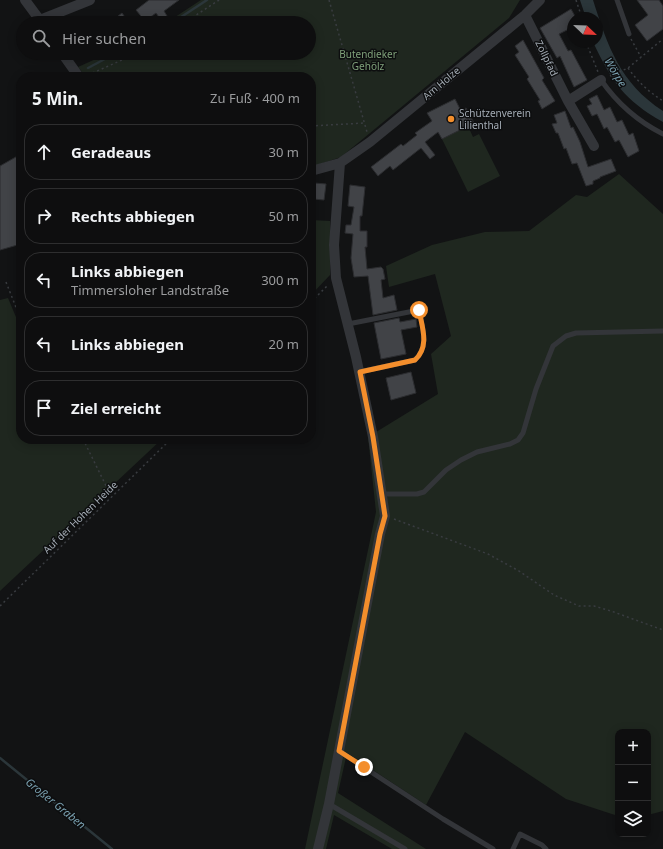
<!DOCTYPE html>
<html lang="de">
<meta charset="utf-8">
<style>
:root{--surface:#0e0e0f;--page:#1c1c1d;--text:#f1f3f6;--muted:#9b9c9e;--line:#2e2e2f}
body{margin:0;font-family:"Noto Sans",sans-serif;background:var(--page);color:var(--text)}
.controls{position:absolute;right:12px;bottom:12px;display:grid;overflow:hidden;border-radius:8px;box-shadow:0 2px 10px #0003}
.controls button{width:36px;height:36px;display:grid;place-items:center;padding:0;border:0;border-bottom:1px solid var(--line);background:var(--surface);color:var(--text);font:20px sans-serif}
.compass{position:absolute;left:567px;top:12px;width:36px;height:36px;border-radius:50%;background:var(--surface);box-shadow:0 2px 10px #0003;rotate:113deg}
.stop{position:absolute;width:12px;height:12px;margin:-9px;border:3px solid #f38e2c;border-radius:50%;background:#fff}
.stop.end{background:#f38e2c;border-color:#fff;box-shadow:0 1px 4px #0008}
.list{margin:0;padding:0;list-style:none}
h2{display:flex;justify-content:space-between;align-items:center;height:52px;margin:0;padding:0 16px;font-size:17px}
h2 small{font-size:13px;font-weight:400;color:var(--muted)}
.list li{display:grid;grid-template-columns:26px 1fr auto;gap:12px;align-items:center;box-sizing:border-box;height:56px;margin:0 8px 8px;padding:0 8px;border:1px solid var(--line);border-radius:16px}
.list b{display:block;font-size:15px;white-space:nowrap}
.list p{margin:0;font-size:13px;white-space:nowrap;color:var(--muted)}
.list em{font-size:13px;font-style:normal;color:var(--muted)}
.icon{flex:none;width:22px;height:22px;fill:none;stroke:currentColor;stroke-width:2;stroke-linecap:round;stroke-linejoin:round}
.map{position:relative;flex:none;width:663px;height:849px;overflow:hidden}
.search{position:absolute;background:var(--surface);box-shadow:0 2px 10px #0003;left:16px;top:16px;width:300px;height:44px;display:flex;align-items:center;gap:10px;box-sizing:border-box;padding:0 14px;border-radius:22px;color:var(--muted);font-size:15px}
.panel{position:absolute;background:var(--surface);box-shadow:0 2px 10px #0003;left:16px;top:72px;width:300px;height:372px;border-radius:16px}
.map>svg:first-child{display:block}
</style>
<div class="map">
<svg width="663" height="849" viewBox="0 0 663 849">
<rect width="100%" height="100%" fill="#121314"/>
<!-- green -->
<path fill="#1f271f" d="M201 0H520L509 18 341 157 311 167V77H86L78 67 109 53H309V23H166Z
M468 126 473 137 479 134 500 176 468 192 442 139Z
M619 174 663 214V811L648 815V732H618V816L566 799 465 732 426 805 347 753 338 793 426 849H392L334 815 326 849H305L376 512 368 437 438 394 431 354 451 336 435 274 389 287 386 266 432 245 485 232 529 231 576 195 587 197Z
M311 220 330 221V275L311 295Z
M8 298 21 329V439H162L0 591V300Z"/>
<!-- water -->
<path fill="#2b363a" d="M580 0H593C608 47 620 83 663 111V122C624 100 612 82 593 42H597V18H586Z"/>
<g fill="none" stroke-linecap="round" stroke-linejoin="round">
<!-- stream -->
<path stroke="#2b363a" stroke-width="2.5" d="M172 23 207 0
M88 68 116 53
M0 758 112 849"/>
</g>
<!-- building -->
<path fill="#414347" stroke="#2c2d30" d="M149 0H179L164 11 167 16 161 20 156 13 145 21 136 10Z
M637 0H659L663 6V29L647 41 635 25 648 15Z
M571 9 576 18H573V27L559 34 568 51 571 50 587 80 574 87 560 56 557 58 540 28Z
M122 13 129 23H109Z
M523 40 544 78 542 80 555 101 542 109 538 101 540 100 527 79 529 77 515 55 519 52 515 46Z
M597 95 604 110 610 107 617 122 622 120 629 135 633 133 639 151 628 157 619 140 615 142 607 127 604 129 597 114 592 116 587 106 592 104 589 99Z
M455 99 461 111 466 108 474 123 442 139 438 132 425 142 435 155 430 159 421 148 393 170 390 166 378 176 371 167 401 144 403 146 417 135 415 133 432 121 427 113Z
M565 111 571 128 573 127 580 142 588 167 611 159 616 171 600 177V178L593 181V184L586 186 577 163 572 164 566 148 564 149 558 133H556L552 124 557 123 554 115Z
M21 154V244L0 250V166Z
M314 183 326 184 324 200 313 199Z
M350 185 365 187 362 216H360V231H367V247H365L367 269 381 267 383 269 385 279 381 280 383 298 394 295 397 310 373 315 368 276 354 277 351 258 353 234 345 233 346 225H351L354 207 348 206Z
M399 318 400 322 416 319 417 327 401 330 406 354 381 359 374 323Z
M411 372 416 393 391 400 386 378Z"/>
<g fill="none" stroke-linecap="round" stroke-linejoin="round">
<!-- path -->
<path stroke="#393c40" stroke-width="1.5" stroke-dasharray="2 3" stroke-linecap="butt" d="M329 0 367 132
M576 0 582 18
M184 23 219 0
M631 39 641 57
M586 42 598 72
M628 68C638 82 649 92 663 101
M88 75 138 53
M610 76 628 68 663 39
M311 126 364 123
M6 282 21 320
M311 302 328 285
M83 439 111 496
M394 519 488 554 519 571 554 595 579 606H594L611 611 663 630
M0 606 171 439"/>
<!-- service -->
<path stroke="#333539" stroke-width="5" d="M617 0 629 34
M601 80C617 103 639 122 663 134
M348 324 419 310C422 327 430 346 415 360L359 372
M382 494H417L424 492 446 470 461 460 477 452 510 444 518 440 523 433 536 389 553 346 566 336 576 333 663 331
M339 751 443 819 493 849
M329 804 405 849
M513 849 520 834 542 845 546 849"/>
<!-- minor -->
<path stroke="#333539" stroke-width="10" d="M25 0 42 23
M525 15 568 101 594 146
M40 20 90 0
M62 53 79 77
M568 101 601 80
M311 171 340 163 370 142 525 15 540 0
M318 849 329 804 380 534 385 516 373 437 356 357 336 278 334 245 340 163"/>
</g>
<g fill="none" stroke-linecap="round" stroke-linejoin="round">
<!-- route -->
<path stroke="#f38e2c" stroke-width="5" d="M364 767 339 751 380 534 385 516 373 437 360 372 415 360C430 346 422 327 419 310"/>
</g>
<!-- markers -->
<circle fill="#f38e2c" stroke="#0d0e0f" stroke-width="1.5" cx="451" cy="119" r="4"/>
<g text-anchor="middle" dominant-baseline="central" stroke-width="3" stroke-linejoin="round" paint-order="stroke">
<!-- park labels -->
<g font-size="10" fill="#7fa07a" stroke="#0d0e0f">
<text x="368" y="54">Butendieker<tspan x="368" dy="12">Gehölz</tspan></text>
</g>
<!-- street labels -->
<g font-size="10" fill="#a4acb5" stroke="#0d0e0f">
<text transform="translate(547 58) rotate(64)">Zollpfad</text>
<text transform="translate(441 83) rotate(-40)">Am Holze</text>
<text transform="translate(80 517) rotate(-44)">Auf der Hohen Heide</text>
</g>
<!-- poi labels -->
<g font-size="10" fill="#a4acb5" stroke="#0d0e0f" text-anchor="start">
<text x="459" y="113">Schützenverein<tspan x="459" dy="12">Lilienthal</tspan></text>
</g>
<!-- water labels -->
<g font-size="11" font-style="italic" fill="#7aa0b0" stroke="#0d0e0f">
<text transform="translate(616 72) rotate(59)">Wörpe</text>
<text transform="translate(56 803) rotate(39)">Großer Graben</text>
</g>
</g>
</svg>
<div class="controls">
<button>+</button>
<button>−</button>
<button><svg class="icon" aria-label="layers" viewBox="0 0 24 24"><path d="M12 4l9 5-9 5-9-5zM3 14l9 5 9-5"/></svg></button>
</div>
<svg class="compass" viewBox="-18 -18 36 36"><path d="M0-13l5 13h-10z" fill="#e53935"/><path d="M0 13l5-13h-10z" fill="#9b9c9e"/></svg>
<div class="stop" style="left:419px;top:310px"></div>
<div class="stop end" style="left:364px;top:767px"></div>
<div class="search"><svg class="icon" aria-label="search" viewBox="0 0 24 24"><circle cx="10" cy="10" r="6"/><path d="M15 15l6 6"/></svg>Hier suchen</div>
<section class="panel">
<h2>5 Min.<small>Zu Fuß · 400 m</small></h2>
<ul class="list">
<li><svg class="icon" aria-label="ahead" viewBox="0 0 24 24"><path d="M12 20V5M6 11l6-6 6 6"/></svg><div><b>Geradeaus</b></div><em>30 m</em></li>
<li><svg class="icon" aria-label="right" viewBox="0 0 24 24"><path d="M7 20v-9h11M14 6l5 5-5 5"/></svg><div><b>Rechts abbiegen</b></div><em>50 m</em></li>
<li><svg class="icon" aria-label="left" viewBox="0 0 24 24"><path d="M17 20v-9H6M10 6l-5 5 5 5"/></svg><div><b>Links abbiegen</b><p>Timmersloher Landstraße</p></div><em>300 m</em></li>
<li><svg class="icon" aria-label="left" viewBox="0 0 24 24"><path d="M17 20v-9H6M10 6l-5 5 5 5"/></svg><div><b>Links abbiegen</b></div><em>20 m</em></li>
<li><svg class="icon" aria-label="arrive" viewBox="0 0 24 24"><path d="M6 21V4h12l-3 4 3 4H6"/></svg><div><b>Ziel erreicht</b></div></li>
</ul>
</section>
</div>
